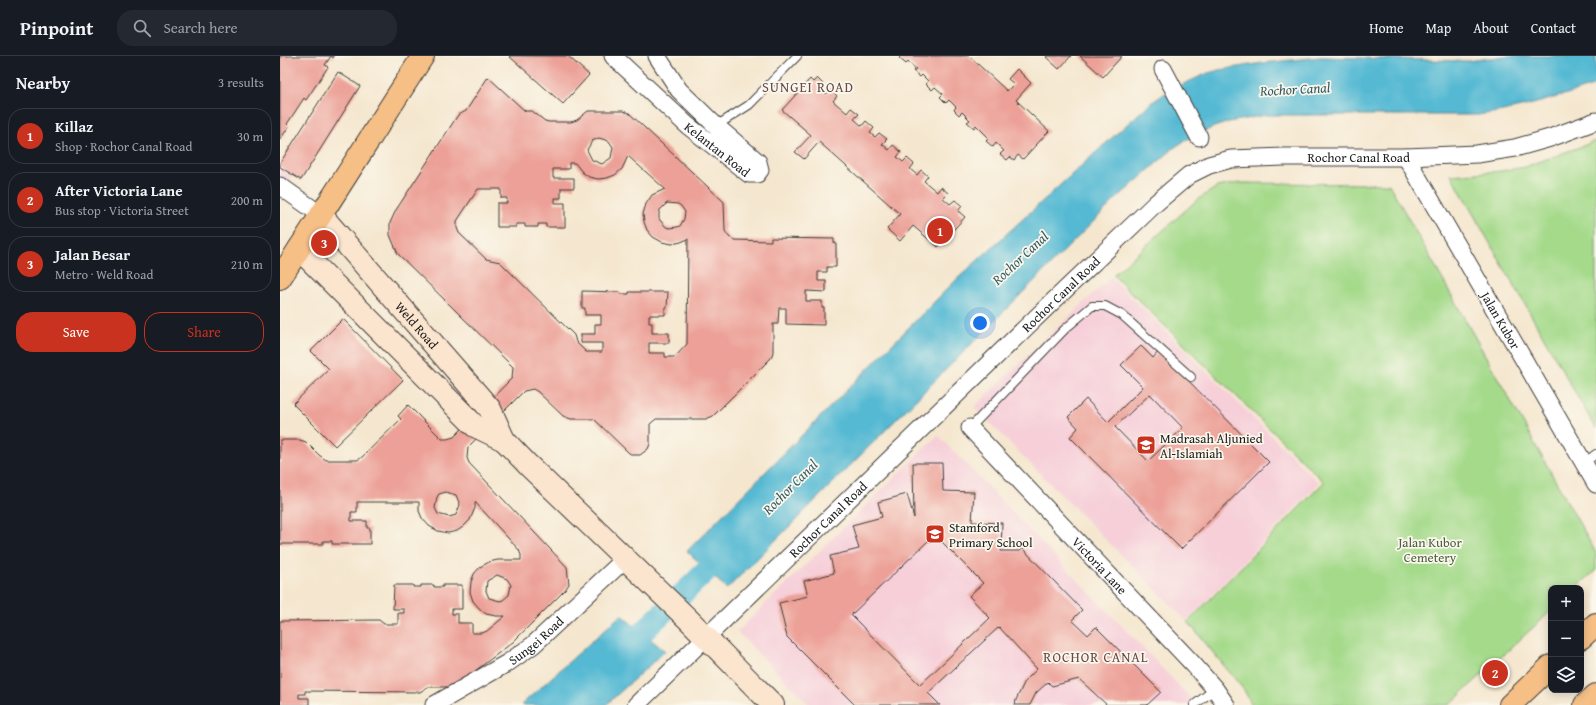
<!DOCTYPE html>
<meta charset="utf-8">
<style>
:root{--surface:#171b24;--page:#242831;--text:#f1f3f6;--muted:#9ea1a6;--line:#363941;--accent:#c8321e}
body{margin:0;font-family:"Gentium Book Plus",serif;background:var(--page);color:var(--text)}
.controls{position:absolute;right:12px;bottom:12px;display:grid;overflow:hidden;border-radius:8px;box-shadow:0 2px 10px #0003}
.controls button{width:36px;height:36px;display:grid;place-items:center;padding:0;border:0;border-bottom:1px solid var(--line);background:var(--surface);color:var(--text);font:20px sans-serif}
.you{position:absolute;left:700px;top:267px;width:14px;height:14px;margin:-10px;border:3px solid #fff;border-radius:50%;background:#1a73e8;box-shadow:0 0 0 6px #1a73e833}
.badge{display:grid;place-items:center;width:26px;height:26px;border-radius:50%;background:var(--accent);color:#fff;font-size:13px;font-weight:700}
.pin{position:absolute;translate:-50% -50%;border:2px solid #fff;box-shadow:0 1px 4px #0006}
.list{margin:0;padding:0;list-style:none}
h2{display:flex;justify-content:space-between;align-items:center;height:52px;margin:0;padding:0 16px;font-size:17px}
h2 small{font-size:13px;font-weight:400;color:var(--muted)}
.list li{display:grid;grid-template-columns:26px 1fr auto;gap:12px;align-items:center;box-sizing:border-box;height:56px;margin:0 8px 8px;padding:0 8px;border:1px solid var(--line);border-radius:16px}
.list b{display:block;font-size:15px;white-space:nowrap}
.list p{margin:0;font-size:13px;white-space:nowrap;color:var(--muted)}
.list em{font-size:13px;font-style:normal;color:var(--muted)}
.actions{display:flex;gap:8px;padding:12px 16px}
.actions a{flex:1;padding:9px 0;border:1px solid var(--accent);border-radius:16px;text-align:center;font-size:14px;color:var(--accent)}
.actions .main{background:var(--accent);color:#fff}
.icon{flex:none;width:22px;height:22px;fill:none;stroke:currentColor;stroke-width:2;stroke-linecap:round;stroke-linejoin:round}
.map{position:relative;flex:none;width:1316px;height:649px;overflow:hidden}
header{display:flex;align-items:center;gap:24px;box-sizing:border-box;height:56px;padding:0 20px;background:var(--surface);border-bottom:1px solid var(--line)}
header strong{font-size:19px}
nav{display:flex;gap:22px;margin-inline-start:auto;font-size:14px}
.search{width:280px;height:36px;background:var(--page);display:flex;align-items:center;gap:10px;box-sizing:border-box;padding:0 14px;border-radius:16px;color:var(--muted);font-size:15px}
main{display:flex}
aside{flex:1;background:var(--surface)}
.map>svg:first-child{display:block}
</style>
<header>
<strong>Pinpoint</strong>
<div class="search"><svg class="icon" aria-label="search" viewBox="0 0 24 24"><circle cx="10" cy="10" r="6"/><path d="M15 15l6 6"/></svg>Search here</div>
<nav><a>Home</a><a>Map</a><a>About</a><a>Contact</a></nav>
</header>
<main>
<aside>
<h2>Nearby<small>3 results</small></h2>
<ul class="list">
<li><span class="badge">1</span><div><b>Killaz</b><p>Shop · Rochor Canal Road</p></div><em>30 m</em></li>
<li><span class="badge">2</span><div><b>After Victoria Lane</b><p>Bus stop · Victoria Street</p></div><em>200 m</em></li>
<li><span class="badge">3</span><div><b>Jalan Besar</b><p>Metro · Weld Road</p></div><em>210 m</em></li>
</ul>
<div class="actions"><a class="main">Save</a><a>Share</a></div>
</aside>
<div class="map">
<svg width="1316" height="649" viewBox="0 0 1316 649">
<rect width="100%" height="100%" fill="#fbf7ec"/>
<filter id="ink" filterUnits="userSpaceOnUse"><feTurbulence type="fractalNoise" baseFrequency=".025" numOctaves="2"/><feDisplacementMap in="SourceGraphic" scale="8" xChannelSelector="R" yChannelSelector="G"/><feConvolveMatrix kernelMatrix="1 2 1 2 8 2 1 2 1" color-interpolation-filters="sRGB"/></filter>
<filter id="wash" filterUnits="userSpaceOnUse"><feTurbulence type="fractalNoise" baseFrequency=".012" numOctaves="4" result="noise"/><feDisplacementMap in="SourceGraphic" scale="16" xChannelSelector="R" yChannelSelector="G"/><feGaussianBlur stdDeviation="0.9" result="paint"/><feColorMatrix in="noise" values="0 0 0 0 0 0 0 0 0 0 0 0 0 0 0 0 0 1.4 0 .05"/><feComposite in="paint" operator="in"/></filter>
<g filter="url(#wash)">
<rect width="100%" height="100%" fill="#f5e7cf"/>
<!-- built -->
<path fill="#f6cfd9" d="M0 112 12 120 0 141Z
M831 221 1039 427 907 565 694 351Z
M658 379 907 638 915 649H530L457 576Z"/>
<!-- green -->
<path fill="#a5da8b" stroke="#607b54" d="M1316 85V373L1171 119 1221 115 1245 111Z
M959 127 1109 128 1316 497V514L1296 532H1271V555L1169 649H972L964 634 908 566 1044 426 833 219 917 144 937 131Z"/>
<!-- water -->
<path fill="#54b9d3" stroke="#386a78" d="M1226 0H1316V29C1277 41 1239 54 1198 59H986L949 66 934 71 906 84 895 91 836 143 447 533 407 495 675 225 835 79 871 47 890 34 928 17 939 14 982 7 1041 1 1188 5Z
M341 559 385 595 326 649H241Z"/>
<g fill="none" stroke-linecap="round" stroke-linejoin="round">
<!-- canal -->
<path stroke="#54b9d3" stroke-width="22" d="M341 597 448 494"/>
</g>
<g id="blocks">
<!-- building -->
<path fill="#eca097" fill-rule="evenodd" d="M0 0H54L53 2 51 0 45 9 48 11 26 44 24 42 7 68 9 70 0 84Z
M229 0H288L309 19 283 48Z
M621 0H689L727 35 734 28 728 23 737 13 751 27 736 44 769 75 743 103 738 99 734 104 730 101 727 104 720 98 724 95 716 87 713 91 706 85 709 82 696 69 694 72 687 66 690 64 682 56 679 59 674 54 676 51 669 44 666 47 660 41 663 38 655 31 652 34 646 28 648 25 642 19 640 21 633 15 636 13 628 6 626 8 619 2Z
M767 0H791L779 13 766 1Z
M800 0H842L823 21Z
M58 16 80 30 21 124 0 111V107Z
M208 21 245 55H252L265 65 269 66H291L297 64 308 55H343L349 57 444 146 445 175 449 181 454 184 491 185V182L554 183V187H556V211H547V216H538V225H546V236L526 235V245H542V252H544V269L506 268V252H499L498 268H493V296L491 302 433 360 426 363H376L370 368V388L368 393 360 399H353L349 397 314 363H291L283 360 258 336 253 333 244 335 188 391 187 402 189 407 287 511 289 528 285 534 233 586 174 631H148L140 636 25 635V638H19V642H29V649H0V565L99 564 104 568H118V557H124V553H113L114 529H133V531H141V529H154V531H163V529H182V553H172V558H178V567H192V577H202L207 575 225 560H216L206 558 199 552 193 545 190 536 191 526 194 518 200 511 209 506 218 504H241V499L239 494 195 446V452L190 464 183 471 177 475 168 477 158 475 149 470 142 462 139 455V446H77V456H71V465H87V472H90V488H52V485H43V488H0V384H20L26 386 39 399 46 404H77L81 402 121 363 118 360 128 349 162 383H167L174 381 232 322 233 311 118 198 110 179V167L116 154 178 59 186 55ZM319 82 329 85 333 91 331 102 322 108 312 104 307 94 312 85ZM348 100 385 133 372 139 366 148 363 158 364 166 367 174 373 181 382 186 392 188 401 186 408 183 407 288 395 301H385V297H369V287H389V277H372V267H369V259H385V252H387L388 236H349V238H340V236L302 235V252H305V259H321V268H315V278H301V287H322V296H306L296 286 294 279 220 206 206 203 179 177 177 172V165L198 133H221V142H227V147H217V171H236V168H245V171H258V168H266V171H285V147H275V142H281V132H294V122H273V113H289V107H295L302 116 309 121 318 123 327 122 335 119 342 113ZM387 147 398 148 401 150 405 156 404 163 400 170 397 171 390 172 386 171 379 163V155ZM166 436 176 439 180 449 176 459 169 461 158 458 155 452 157 441 159 438ZM217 519 227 523 231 529 229 539 223 544 220 545 209 542 206 535 207 525Z
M537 22 543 28 540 32 546 38 551 34 557 40 553 45 567 57 571 52 579 58 574 63 582 70 586 65 594 72 590 77 595 81 599 77 607 83 602 88 609 94 613 89 621 96 617 101 623 106 627 102 634 108 630 113 637 119 641 114 648 120 644 125 657 136 661 131 668 137 663 142 670 148 675 144 682 150 678 155 685 161 658 191 633 170 620 185 607 173 620 158 539 86 524 103 515 96 531 79 502 54 530 23 533 26Z
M63 263 123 324 55 390 13 348 49 313 31 295Z
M861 290 873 302 879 295 989 406 901 493 790 381 798 372 788 361 806 343 828 366 863 331 841 309ZM870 338 903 372 868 405 835 371Z
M633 407H662L663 435 694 436 692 466 722 467 721 495H739L742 492 802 554 792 564 808 579 816 571 881 636 867 649H827L799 623 772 630 768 626 756 637 750 649H735L736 644 745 625 757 613 719 571 648 637 660 649H575L507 581 499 547 528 540 524 525 554 517 550 500 579 493 572 469 602 461 598 446 627 438 634 462ZM648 485H661L703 527 689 540 710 562 640 629 571 559Z"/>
</g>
</g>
<g filter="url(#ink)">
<use href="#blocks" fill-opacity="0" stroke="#3d3a37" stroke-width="1"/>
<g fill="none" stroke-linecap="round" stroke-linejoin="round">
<!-- lane casing -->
<g stroke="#3d3a37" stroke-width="10">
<path id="lane" d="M436 70 469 49 517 0
M690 372 785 273 812 250H825L842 259 911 321
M1304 407 1316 398
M914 649 935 633"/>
</g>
<!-- street casing -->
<g stroke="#3d3a37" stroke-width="19">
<g id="street">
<path id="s1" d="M333 0 407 69 469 118H477L480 114 478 106 436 70 399 34 377 0"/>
<path d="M883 13 919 81"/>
<path id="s2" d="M1126 101 1316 428"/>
<path d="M0 130 41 159"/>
<path id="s3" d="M690 372 913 608 935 633 946 649"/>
<path id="s4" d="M154 649 229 606 253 589 345 503"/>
<path id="s5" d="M356 649 766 252 876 147 909 119 929 109 951 103 1003 101H1126L1197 98 1235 92 1270 82 1316 65"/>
</g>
</g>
<!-- secondary casing -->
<g stroke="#3d3a37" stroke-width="24">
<g id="secondary">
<path id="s6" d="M41 159 210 353 224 384 248 409 409 564 493 649"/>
<path d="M19 193 195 370 224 384"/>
</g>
</g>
<!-- primary casing -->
<g stroke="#3d3a37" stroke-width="24">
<path id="primary" d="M0 222C48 149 95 74 143 0
M1301 582 1316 568
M1230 649 1271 610
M1305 649 1316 639"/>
</g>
<!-- lane -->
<use href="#lane" stroke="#fff" stroke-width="8"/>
<!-- street -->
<use href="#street" stroke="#fff" stroke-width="17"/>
<!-- secondary -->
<use href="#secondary" stroke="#fbe5cf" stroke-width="22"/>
<!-- primary -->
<use href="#primary" stroke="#f5bf86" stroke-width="22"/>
</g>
</g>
<!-- icons -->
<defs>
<g id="school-square" transform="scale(1)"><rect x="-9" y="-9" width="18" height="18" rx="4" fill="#c8321e" stroke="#fbf7ec"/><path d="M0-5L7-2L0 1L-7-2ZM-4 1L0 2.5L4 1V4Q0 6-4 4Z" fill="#fff"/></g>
</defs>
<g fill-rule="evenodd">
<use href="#school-square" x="866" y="389"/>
<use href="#school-square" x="655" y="478"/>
</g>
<g text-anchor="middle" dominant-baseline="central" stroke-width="3.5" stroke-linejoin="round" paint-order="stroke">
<!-- street labels -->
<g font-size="13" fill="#1c1c1c" stroke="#fbf7ec">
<text stroke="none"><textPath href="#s1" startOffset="140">Kelantan Road</textPath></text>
<text stroke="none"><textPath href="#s5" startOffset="939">Rochor Canal Road</textPath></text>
<text stroke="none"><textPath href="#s5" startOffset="591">Rochor Canal Road</textPath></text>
<text stroke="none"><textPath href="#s2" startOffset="189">Jalan Kubor</textPath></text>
<text stroke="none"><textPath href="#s6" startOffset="146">Weld Road</textPath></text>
<text stroke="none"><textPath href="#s5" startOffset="267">Rochor Canal Road</textPath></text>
<text stroke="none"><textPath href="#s3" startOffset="189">Victoria Lane</textPath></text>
<text stroke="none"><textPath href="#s4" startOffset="121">Sungei Road</textPath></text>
</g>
<!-- poi labels -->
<g font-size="13" fill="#1c1c1c" stroke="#fbf7ec" text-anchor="start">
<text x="880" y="382">Madrasah Aljunied<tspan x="880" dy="15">Al-Islamiah</tspan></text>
<text x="669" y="471">Stamford<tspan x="669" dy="15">Primary School</tspan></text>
</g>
<!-- park labels -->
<g font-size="13" fill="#4c5e43" stroke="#fbf7ec">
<text x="1150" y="486">Jalan Kubor<tspan x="1150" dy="15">Cemetery</tspan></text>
</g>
<!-- neighbourhood labels -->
<g font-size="14" letter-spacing="1" fill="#654a47" stroke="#fbf7ec">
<text x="528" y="31">SUNGEI ROAD</text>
<text x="816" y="601">ROCHOR CANAL</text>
</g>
<!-- water labels -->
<g font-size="14" font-style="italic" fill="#325b65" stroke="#fbf7ec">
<text transform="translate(1015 33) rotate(-3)">Rochor Canal</text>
<text transform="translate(740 202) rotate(-43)">Rochor Canal</text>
<text transform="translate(510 431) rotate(-45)">Rochor Canal</text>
</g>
</g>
</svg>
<div class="controls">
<button>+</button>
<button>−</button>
<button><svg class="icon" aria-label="layers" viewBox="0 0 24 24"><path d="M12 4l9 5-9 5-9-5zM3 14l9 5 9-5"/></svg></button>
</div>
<div class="you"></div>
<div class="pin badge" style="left:660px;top:175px">1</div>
<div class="pin badge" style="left:1215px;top:617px">2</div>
<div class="pin badge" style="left:44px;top:187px">3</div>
</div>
</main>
